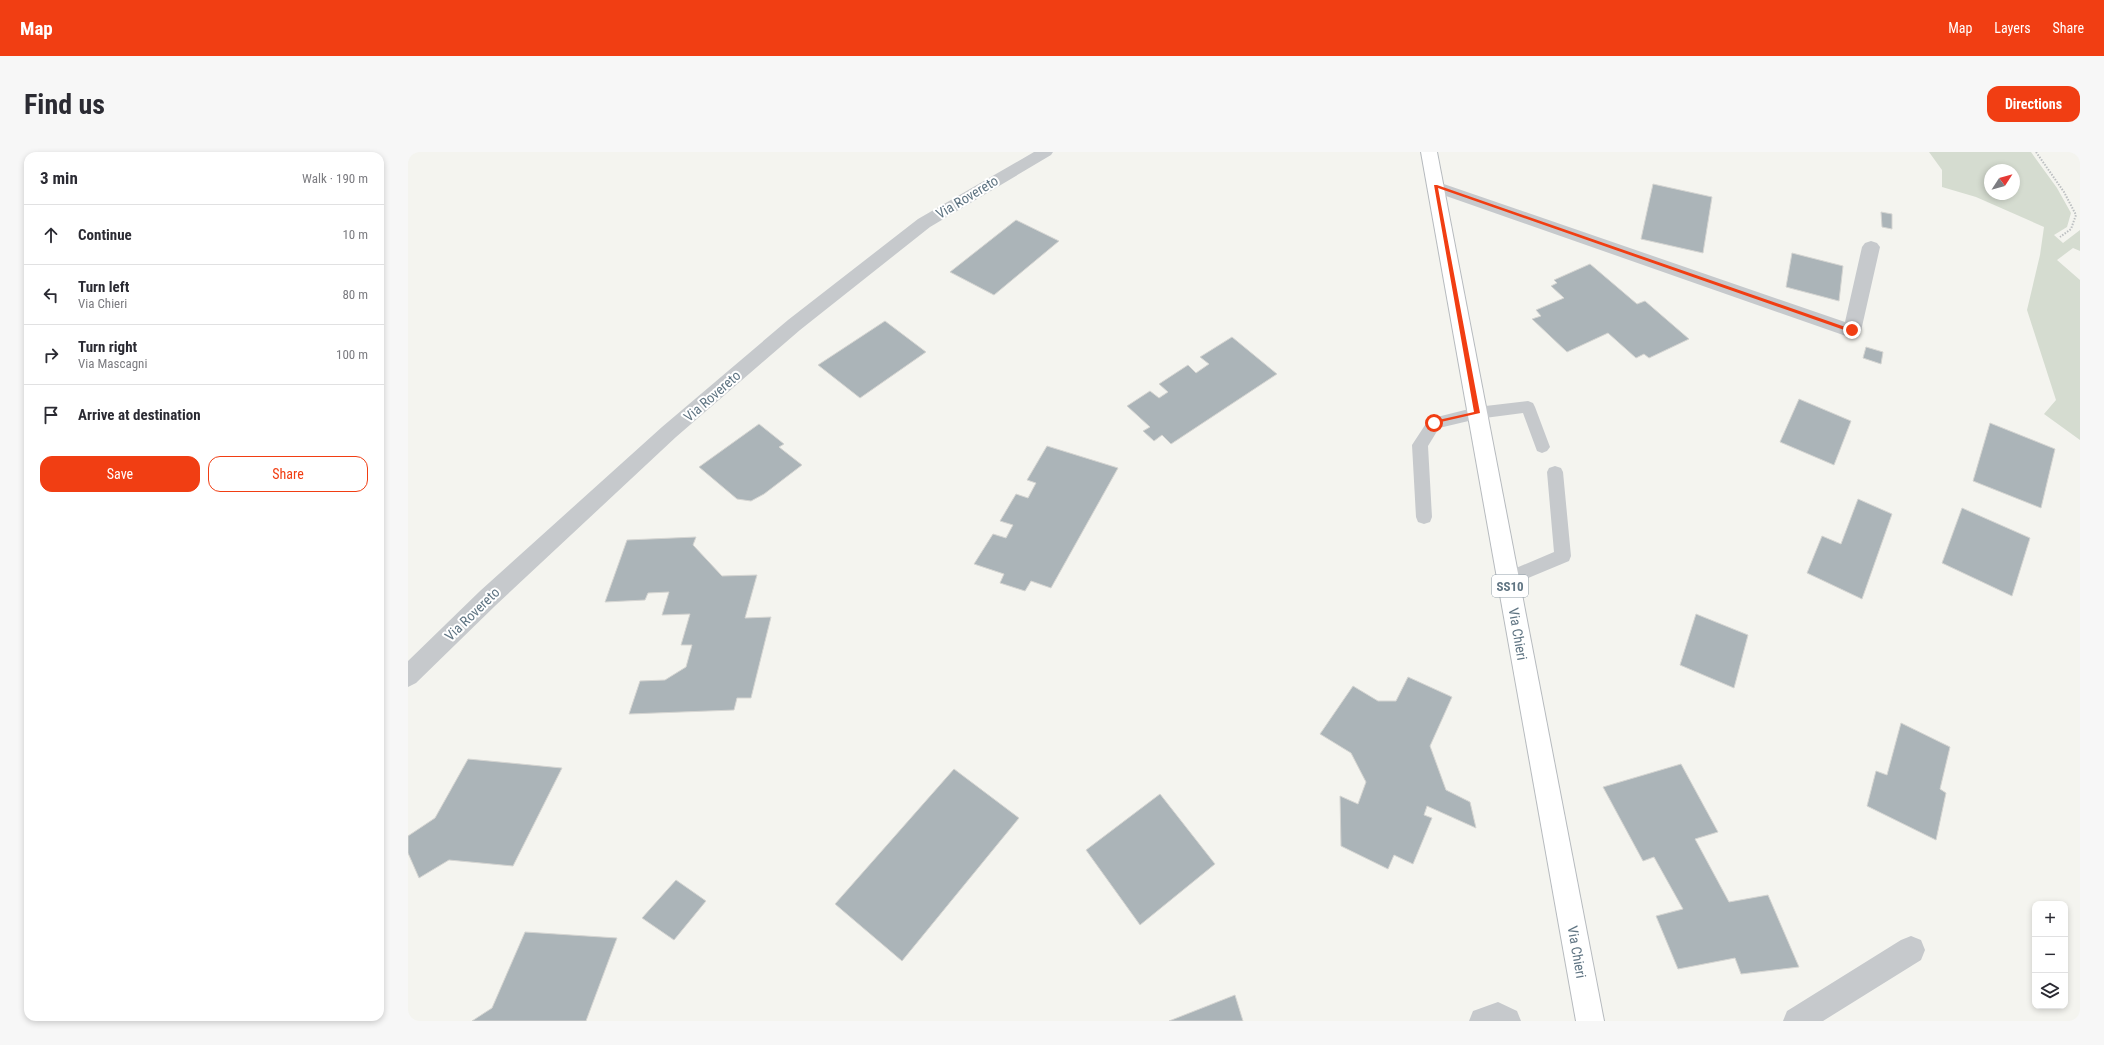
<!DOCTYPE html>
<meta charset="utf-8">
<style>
:root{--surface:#fff;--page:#f7f7f7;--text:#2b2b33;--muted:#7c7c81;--line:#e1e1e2;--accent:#f13e13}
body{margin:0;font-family:"Roboto Condensed",sans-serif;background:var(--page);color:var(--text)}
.controls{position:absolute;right:12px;bottom:12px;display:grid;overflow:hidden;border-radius:8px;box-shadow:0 2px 6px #0003}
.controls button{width:36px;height:36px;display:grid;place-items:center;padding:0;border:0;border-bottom:1px solid var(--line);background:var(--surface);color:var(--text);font:20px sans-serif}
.compass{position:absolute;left:1576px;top:12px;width:36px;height:36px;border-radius:50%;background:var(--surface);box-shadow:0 2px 6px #0003;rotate:54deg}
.stop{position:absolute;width:12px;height:12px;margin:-9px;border:3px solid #f13e13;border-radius:50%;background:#fff}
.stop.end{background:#f13e13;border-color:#fff;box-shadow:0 1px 4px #0008}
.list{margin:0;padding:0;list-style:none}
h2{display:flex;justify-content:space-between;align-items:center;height:52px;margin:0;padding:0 16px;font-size:17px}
h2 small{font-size:13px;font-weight:400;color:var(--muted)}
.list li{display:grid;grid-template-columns:26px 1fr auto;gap:12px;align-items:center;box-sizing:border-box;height:60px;padding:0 16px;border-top:1px solid var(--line)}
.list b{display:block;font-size:15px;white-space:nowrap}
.list p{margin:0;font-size:13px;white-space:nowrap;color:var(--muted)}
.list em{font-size:13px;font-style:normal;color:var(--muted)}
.actions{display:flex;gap:8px;padding:12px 16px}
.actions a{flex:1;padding:9px 0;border:1px solid var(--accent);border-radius:12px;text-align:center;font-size:14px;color:var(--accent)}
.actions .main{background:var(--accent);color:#fff}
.icon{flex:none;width:22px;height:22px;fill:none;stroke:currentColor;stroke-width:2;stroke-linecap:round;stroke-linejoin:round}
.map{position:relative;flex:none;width:1672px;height:869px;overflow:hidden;border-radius:12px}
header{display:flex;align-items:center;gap:24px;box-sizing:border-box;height:56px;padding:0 20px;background:var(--accent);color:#fff}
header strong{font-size:19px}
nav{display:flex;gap:22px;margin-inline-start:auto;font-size:14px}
.intro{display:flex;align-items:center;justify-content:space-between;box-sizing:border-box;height:96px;padding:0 24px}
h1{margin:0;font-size:28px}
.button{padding:10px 18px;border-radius:12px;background:var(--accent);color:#fff;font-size:14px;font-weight:700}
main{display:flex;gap:24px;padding:0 24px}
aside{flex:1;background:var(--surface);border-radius:12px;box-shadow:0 2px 6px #0003}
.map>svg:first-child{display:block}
</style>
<header>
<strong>Map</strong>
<nav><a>Map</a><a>Layers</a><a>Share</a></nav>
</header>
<div class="intro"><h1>Find us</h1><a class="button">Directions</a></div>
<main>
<aside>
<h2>3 min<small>Walk · 190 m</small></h2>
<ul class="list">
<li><svg class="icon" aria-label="ahead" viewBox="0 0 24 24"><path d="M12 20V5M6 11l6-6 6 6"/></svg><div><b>Continue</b></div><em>10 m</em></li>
<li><svg class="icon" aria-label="left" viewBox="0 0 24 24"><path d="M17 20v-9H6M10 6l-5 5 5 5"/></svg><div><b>Turn left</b><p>Via Chieri</p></div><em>80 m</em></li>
<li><svg class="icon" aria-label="right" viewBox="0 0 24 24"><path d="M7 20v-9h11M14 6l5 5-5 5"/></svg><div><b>Turn right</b><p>Via Mascagni</p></div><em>100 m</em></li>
<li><svg class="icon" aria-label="arrive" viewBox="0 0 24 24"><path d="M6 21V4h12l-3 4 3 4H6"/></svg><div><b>Arrive at destination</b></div></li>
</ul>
<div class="actions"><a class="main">Save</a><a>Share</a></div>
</aside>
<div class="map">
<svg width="1672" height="869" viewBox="0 0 1672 869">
<rect width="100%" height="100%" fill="#f4f4ef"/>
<!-- green -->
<path fill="#d5dcd0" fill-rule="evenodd" d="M1521 0H1623L1649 36 1663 61 1659 75 1646 83 1655 91 1672 78V99L1665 96 1649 108 1672 128V288L1636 262 1648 248 1619 158 1632 103 1636 75 1568 45 1534 35V18ZM1582 18H1606V42H1582Z"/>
<!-- building -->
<path fill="#abb4b8" stroke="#d5d5d2" d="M1245 32 1304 45 1295 101 1233 87Z
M1473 60 1484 62V77L1474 75Z
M608 68 651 89 586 143 542 120Z
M1384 101 1435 114 1431 149 1378 135Z
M1182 112 1229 152 1237 149 1281 187 1241 206 1236 202 1228 206 1200 181 1159 200 1124 167 1133 164 1128 158 1156 146 1143 134 1149 131 1146 128Z
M477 169 518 200 452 246 410 213Z
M824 185 869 222 763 292 754 283 746 289 735 279 742 275 719 254 742 239 751 246 760 240 751 232 780 213 788 221 801 212 792 205Z
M1458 195 1475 200 1473 212 1455 206Z
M1391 247 1443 269 1426 313 1372 290Z
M1582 271 1647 297 1633 356 1565 329Z
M351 272 376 292 371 295 394 313 356 342 343 349 329 347 291 315Z
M639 294 710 316 643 436 623 429 617 439 592 431 596 422 566 412 585 382 598 386 605 373 592 369 608 342 620 346 628 331 619 328Z
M1450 347 1484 362 1454 447 1399 421 1414 384 1433 392Z
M1554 356 1622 386 1604 444 1534 411Z
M288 385 285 393 314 424 349 423 337 466 363 465 343 546H329L326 558 221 562 232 529 257 528 278 515 284 493H273L282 462 254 463 261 440 240 441 237 448 197 450 219 388Z
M1288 462 1340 483 1326 536 1272 513Z
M1000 525 1044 545 1022 594 1038 638 1062 650 1068 676 1019 654 1016 663 1024 666 1005 712 986 703 980 717 933 694 932 644 950 652 958 630 943 601 912 582 945 534 970 549H988Z
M1493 571 1542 595 1532 637 1538 641 1528 688 1459 654 1468 619 1479 623Z
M60 607 154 616 105 714 41 708 11 726 0 701V684L27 666Z
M1273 612 1310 680 1287 687 1321 750 1360 743 1391 815 1333 822 1327 806 1270 817 1248 764 1275 757 1246 705 1235 709 1195 635Z
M546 617 611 666 494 809 427 752Z
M752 642 807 712 732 773 678 698Z
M268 728 298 749 266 788 234 766Z
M117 780 209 786 178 869H64L84 856Z
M827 843 835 869H761Z"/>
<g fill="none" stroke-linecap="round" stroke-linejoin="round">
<!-- primary casing -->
<g stroke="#b6babe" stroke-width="2">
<path id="primary" d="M1013 0H1029L1196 869H1168Z"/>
</g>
<!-- path -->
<path stroke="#bcbfc1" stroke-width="2" stroke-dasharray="1.5 1.5" stroke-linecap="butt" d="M1628 0 1656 40 1668 63 1663 77 1652 85"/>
<!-- lane -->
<path fill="#c6c9cc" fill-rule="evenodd" d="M1120 249 1125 251 1127 255 1142 295 1139 299 1134 301 1129 299 1115 261 1069 267 1031 276 1020 294 1024 365 1022 370 1016 372 1010 370 1008 365 1004 293 1021 267 1069 255Z
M1147 314 1153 316 1155 320 1163 404 1161 409 1106 432 1100 434 1094 432 1092 427 1094 422 1146 400 1139 320 1141 316Z"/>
<!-- street -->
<path fill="#c6c9cc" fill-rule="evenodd" d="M626 0H645L643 3 522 75 392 178 268 285 88 453 8 531 0 535V509L72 439 254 275 380 168 510 67Z
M1027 29 1437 170 1454 95 1457 91 1463 89 1469 91 1472 95 1453 179 1450 184 1444 186 1438 184 1021 38 1019 34 1021 30Z
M1503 784 1513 788 1517 798 1513 808 1415 869H1375L1379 859 1493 788Z
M1090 850 1109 859 1113 869H1061L1065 859Z"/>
<!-- primary -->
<use href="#primary" fill="#fff" fill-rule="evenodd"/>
</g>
<!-- route -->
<path fill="#f13e13" d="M1026 33H1029L1446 178 1442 180 1030 36 1072 261 1024 272 1023 271 1026 269 1066 260Z"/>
<g text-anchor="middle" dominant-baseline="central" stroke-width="4" stroke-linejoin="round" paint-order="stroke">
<!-- shield labels -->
<rect fill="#fff" stroke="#909ea8" stroke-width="1" x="1084" y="423" width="36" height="22" rx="3"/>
<g font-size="13" font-weight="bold" fill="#607583">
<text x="1102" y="434">SS10</text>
</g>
<!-- street labels -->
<g font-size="14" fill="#607583" stroke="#fff">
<text transform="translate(559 45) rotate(-31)">Via Rovereto</text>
<text transform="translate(304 244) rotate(-41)">Via Rovereto</text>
<text transform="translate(64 462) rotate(-44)">Via Rovereto</text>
<text transform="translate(1110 482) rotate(80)">Via Chieri</text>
<text transform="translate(1169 800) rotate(80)">Via Chieri</text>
</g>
</g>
</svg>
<div class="controls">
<button>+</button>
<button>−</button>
<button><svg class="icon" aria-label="layers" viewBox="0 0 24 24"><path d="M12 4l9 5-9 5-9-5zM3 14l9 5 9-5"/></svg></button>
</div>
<svg class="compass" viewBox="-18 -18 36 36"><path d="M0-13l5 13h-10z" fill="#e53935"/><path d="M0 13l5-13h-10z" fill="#7c7c81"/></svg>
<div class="stop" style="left:1026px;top:271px"></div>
<div class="stop end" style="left:1444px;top:178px"></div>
</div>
</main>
